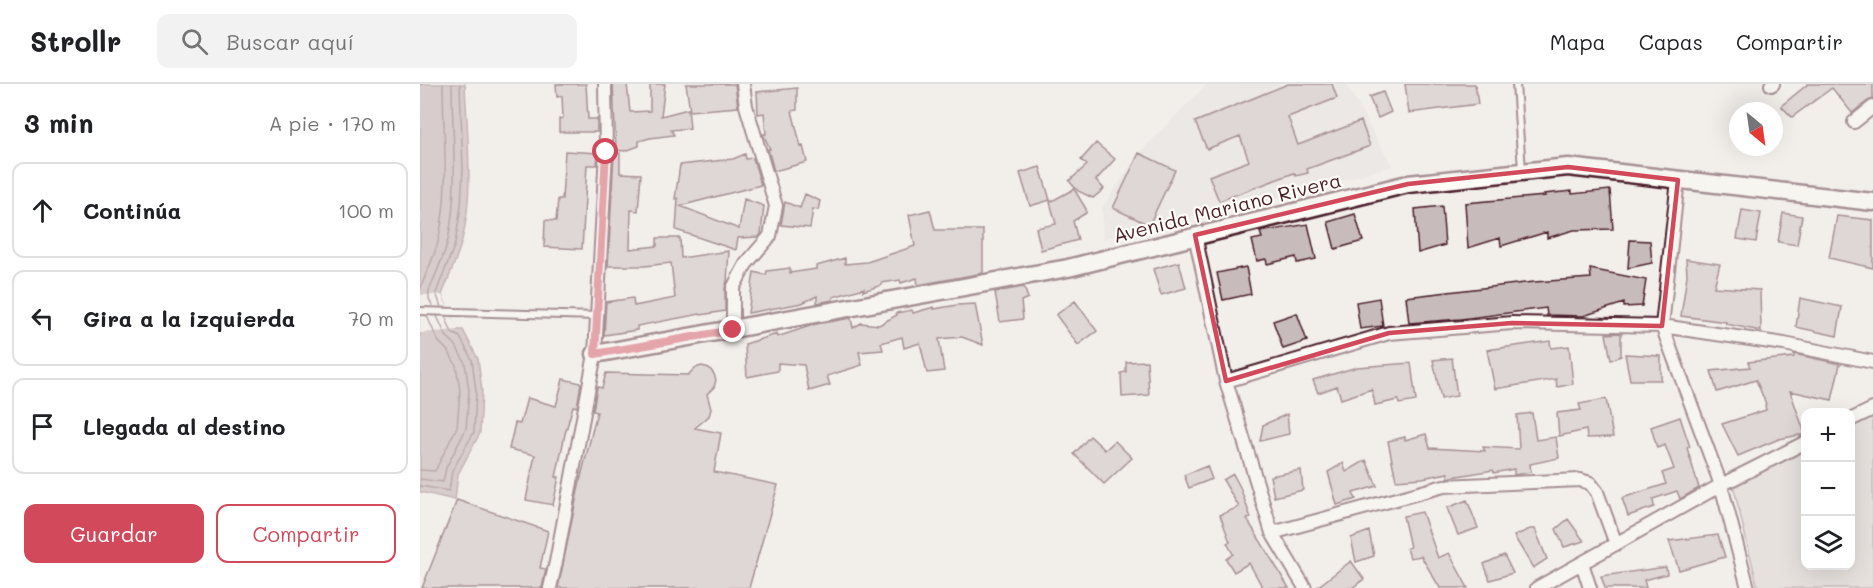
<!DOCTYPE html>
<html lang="es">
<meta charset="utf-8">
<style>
:root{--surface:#fff;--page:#f2f2f2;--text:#202124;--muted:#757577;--line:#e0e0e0;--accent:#d1495b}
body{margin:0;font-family:Mali,sans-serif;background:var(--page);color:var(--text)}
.controls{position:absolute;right:18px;bottom:18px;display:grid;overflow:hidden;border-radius:12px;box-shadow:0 6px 24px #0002}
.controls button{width:54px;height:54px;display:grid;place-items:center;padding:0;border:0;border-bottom:2px solid var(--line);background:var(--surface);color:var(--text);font:30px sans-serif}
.compass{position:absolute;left:1309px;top:18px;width:54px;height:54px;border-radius:50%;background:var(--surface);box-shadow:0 6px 24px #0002;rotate:151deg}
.stop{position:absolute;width:18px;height:18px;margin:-14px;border:4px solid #d1495b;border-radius:50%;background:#fff}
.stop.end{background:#d1495b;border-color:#fff;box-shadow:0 2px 6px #0008}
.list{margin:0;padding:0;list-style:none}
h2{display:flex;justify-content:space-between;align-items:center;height:78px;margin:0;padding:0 24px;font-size:26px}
h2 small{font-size:20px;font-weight:400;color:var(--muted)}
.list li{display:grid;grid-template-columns:39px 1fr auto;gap:18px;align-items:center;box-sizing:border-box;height:96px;margin:0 12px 12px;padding:0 12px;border:2px solid var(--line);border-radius:12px}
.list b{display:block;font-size:22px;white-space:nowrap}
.list em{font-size:20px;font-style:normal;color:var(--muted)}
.actions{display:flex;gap:12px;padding:18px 24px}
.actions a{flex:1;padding:14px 0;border:2px solid var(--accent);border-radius:12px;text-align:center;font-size:21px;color:var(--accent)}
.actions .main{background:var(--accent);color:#fff}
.icon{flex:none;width:33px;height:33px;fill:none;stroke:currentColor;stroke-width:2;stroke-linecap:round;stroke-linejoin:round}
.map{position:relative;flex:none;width:1453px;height:504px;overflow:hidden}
header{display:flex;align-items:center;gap:36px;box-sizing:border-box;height:84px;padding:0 30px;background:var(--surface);border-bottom:2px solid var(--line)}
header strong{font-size:28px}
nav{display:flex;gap:33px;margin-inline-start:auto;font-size:21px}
.search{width:420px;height:54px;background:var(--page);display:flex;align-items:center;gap:15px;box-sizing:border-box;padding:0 21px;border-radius:12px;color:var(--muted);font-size:22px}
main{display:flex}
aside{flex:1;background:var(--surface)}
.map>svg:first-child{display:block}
</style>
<header>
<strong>Strollr</strong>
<div class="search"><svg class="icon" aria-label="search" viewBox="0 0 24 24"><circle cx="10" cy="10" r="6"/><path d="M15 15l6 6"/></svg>Buscar aquí</div>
<nav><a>Mapa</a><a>Capas</a><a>Compartir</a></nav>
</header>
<main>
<aside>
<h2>3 min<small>A pie · 170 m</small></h2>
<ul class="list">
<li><svg class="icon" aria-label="ahead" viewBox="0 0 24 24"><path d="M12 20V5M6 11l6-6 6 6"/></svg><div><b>Continúa</b></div><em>100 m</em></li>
<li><svg class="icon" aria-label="left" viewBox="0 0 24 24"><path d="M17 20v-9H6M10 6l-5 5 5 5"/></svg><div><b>Gira a la izquierda</b></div><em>70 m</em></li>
<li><svg class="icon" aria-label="arrive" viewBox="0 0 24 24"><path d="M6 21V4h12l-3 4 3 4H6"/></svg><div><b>Llegada al destino</b></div></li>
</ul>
<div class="actions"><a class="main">Guardar</a><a>Compartir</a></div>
</aside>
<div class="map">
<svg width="1453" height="504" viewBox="0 0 1453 504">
<rect width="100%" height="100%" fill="#f2efeb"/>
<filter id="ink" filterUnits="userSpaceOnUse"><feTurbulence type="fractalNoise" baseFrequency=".0167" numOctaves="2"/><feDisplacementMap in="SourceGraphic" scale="12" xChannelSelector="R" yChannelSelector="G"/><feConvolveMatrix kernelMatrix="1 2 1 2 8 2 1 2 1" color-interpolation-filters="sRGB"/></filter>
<g filter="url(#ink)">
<!-- built -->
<path fill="#e5dfdd" d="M785 0H926L972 82 882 108 783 129 683 155 682 124 719 69 785 2Z"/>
<!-- green -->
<path fill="#d9d0cf" stroke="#92787d" stroke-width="1.5" d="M1453 326V504H1338L1313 401 1385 357 1386 482H1430L1431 336Z"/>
<!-- water -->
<path fill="#b7a5a6" stroke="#8b6f75" stroke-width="1.5" d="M0 0H45C47 49 55 116 40 163 35 179 28 195 22 211L37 246H43L58 275 62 307 60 349 38 390 35 416 0 408Z"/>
<!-- pier -->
<path fill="#f2efeb" d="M0 211H22L38 246 0 249Z"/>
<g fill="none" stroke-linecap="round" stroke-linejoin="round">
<!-- shore -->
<path stroke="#76555c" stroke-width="1.5" d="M0 206C6 188 16 171 19 153 30 102 23 52 23 0
M13 223 9 215V207C15 191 24 173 28 156 39 104 32 52 32 0
M21 223 16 209 35 160 41 122 43 85 40 0
M0 386 15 387 37 343 40 307 36 281 28 267 18 257 7 232
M0 395 23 398 26 384 46 345 49 307 45 279 35 260 26 252 17 232
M0 402 29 407 32 387 54 348 56 307 52 276 40 253 32 249 25 232"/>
</g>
<!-- building -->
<path fill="#c8bbbb" stroke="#4a1f2b" stroke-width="1.5" d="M136 0H166L168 35H177V48H139V35L143 34 142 12 137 13Z
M193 0H207L210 28 230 27V0H245L241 32 268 25 270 44 251 46 254 51 230 54 219 57V62L205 67 196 66Z
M266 0H315L318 23 270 27Z
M868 0H912L917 14 868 33 878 61 941 37 950 62 887 85 888 89 876 92 874 89 799 117 789 92 829 77 820 52 787 65 775 38Z
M985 0H1055L1058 20 989 29Z
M1388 0H1453V15L1448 17 1432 29 1412 4 1372 33 1361 22Z
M377 4V26L372 27 381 63 383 62 387 78 354 87 348 65H350L343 50H346L344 29 338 30 337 8Z
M963 8 971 28 958 34 949 13Z
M676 59 695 75 676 96 684 105 673 114 658 107 649 97 667 81 661 76Z
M145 67 178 69 177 81H167L162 165 124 163 125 136 136 137 138 115H142Z
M194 69H200V89L221 90 218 127 211 126 210 165 237 162V154H260L261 174 309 167 307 197 305 204V227L281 231 280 230 217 242V246L184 251 186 218 213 214 214 222 255 214 251 179 225 182H188Z
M719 69 755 86 729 141 693 124Z
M325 70 326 75 333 74 341 101 260 122 319 145 324 115 344 122 341 150 339 153 318 154 316 166 256 146 258 114 255 115 260 81 313 75Z
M620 83 630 116 610 122 600 89Z
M654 105 666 125V129L653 137 658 156 621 166 616 144 636 140 630 118Z
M1190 106 1193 145 1154 146 1127 154V148L1081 162 1080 154 1048 164 1045 119 1125 112 1124 110 1152 107V110Z
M385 110 400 117 398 126 393 125 390 144 361 141 365 118 380 124Z
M1022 122 1025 161 998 169 995 125Z
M510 126 515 146H563V189L498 201 497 194 481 199 480 196 462 199V201L443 207 444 204 413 213V216L397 219V212L382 219 328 229 334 188 346 191 347 187 370 184V189L396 185V182L425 174V180L447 178 495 162 489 131Z
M1322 126 1341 129 1336 158 1317 155Z
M1363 129 1382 132 1377 161 1358 158Z
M935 130 943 157 915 165 908 138Z
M1417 132 1453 136V184L1409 174Z
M888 140 896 175 877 179 876 173 847 180 846 175 837 177 832 156 842 154 840 148Z
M1210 156 1230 157 1232 179 1208 184Z
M1266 175 1300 180 1294 203 1340 206 1341 247 1306 240V238L1261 232 1267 191Z
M759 178 766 204 741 211 733 185Z
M826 183 831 210 803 216 797 189Z
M1170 185 1226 196 1222 222 1204 223V219L1163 232 1127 231 1126 224 1041 235 989 239 986 213 1114 198 1171 194Z
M604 203 608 214 601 217 603 235 580 238 575 208Z
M959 214 963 242 940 245 936 218Z
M1380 214 1422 223 1417 252 1376 243Z
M655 217 677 247 658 261 636 231Z
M555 220 563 261 542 253 519 255 524 287 507 289 500 259 484 264 482 253 461 259 463 266 439 268 442 281 407 292 410 301 389 307 384 281 358 279V287L327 293 325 260 357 250V253L396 240 414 237 431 234 433 244 441 239 459 241 477 231 476 229 492 226 493 229 514 223V225L537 221Z
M877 229 887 257 863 265 853 237Z
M1201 249V272L1191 276 1186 250Z
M1130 257 1131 264 1149 262 1153 300 1137 303 1136 295 1075 305 1067 266Z
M1205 270 1241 272V296H1210Z
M1374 270 1420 280 1412 316 1370 307 1385 350 1359 355 1318 372 1302 340 1346 326 1345 321 1346 320 1336 296 1297 308 1291 287 1330 283 1328 278 1374 273Z
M1032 274 1037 312 1021 315 1013 276Z
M727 277 729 311 702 313 701 289 706 288V278Z
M991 279 996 317 979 320 978 316 955 321 952 305 921 315 917 302 898 309 893 296 937 283Z
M282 282 289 284 294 290 296 296 294 303 287 310 291 325 289 332 275 344 301 349 294 388 358 401 329 504H138L160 397 177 328 173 327 177 303 182 304 186 289 268 291 275 284Z
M143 295 161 299 157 323 153 322 145 350 136 393H139L133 421 106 416 115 371 89 365 95 339 100 340 107 314 136 322Z
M1186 315 1193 353 1167 354 1166 346 1139 352 1137 329 1161 326 1159 320Z
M1112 329 1116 356 1136 353 1139 374 1110 380 1111 388 1100 390 1094 391V385L1074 389 1073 386 1032 393 1028 394V389L1002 394 976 396 968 357 985 353V356L1006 350 1010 364 1065 367 1063 363 1099 365 1097 331Z
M867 330 869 350 840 357 843 341Z
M1260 333 1270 363 1267 364 1279 404 1260 415 1257 407 1233 415 1234 423 1208 432 1202 414 1246 400 1242 389 1254 385 1245 361 1237 364 1231 343Z
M670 352 685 366 695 357 712 374 684 400 654 370Z
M946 376 957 402 933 409 936 415 917 421 908 388 923 379 926 388Z
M787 382 792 395 769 404 764 391Z
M881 386 883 406 854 413 850 392Z
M813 390 820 403 831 434 827 435 869 504H843L829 479 814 488 806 475 813 470 807 459 810 458 800 431 819 423 803 396Z
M37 416 128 447 120 484 126 485 122 504H2Z
M1047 416 1058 444 1038 451 1027 424Z
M1002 428 1018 474 1029 469 1048 504H1020L1001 472 990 474 987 464 990 463 983 432Z
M1148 435 1164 457 1144 463 1136 445Z
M1110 445H1115L1127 475 1113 484 1094 452Z
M949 447 954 472 936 478 931 454Z
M1298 451 1305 473 1259 486 1249 457Z
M1084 471 1093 489 1070 496 1064 480Z
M931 477 944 495 932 504H896Z
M1246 483 1247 490 1224 496 1226 504H1185L1181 492Z"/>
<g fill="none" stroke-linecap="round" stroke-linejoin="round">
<!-- lane casing -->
<g stroke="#4a1f2b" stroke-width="10">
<path id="lane" d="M1096 0 1102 86
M0 227 177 232"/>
</g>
<!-- street casing -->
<g stroke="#4a1f2b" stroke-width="16">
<path id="street" d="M1351 1 1353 0
M1434 38 1453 23
M1258 96 1242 242 1301 401 1328 504
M775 151 806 297 852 449 885 504
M313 246V204L326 180 350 152 356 122 326 22 323 0
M806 297 969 249 1092 239 1242 242 1364 260 1453 278
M1430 336 1453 325
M852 449 1024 402 1160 396 1170 399 1177 408 1196 460
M1162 479 1170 504
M130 504 136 478 175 270 186 68 185 0
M1117 504 1301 401 1386 358"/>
</g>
<!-- secondary casing -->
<g stroke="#4a1f2b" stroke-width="21">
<path id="secondary" d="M175 270 648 184 988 100 1148 83 1453 118"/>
</g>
<!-- lane -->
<use href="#lane" stroke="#fdfcf7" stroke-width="6"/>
<!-- street -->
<use href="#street" stroke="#fdfcf7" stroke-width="12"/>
<!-- secondary -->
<use href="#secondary" stroke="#fdfcf7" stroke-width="16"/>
</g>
</g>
<g fill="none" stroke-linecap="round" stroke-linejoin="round" filter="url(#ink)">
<!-- route -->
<path stroke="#d1495b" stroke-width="8" d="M186 68 175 270 313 246"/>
</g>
<!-- marked area -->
<path d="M0 0H1453V504H0ZM1148 83 1258 96 1242 242 1092 239 969 249 806 297 775 151 988 100Z" fill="#f2efeb" fill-opacity=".55" fill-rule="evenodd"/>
<path fill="none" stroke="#d1495b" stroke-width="4.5" stroke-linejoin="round" d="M1148 83 1258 96 1242 242 1092 239 969 249 806 297 775 151 988 100Z"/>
<g text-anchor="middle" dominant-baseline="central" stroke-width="4.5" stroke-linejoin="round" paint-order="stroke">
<!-- street labels -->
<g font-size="20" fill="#4a1f2b" stroke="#fdfcf7">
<text transform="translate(807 123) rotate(-14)">Avenida Mariano Rivera</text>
</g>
</g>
</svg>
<div class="controls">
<button>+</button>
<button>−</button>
<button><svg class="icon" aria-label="layers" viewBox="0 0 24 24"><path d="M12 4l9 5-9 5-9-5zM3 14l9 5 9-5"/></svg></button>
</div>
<svg class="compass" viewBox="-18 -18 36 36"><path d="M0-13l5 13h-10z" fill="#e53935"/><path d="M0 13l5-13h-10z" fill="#757577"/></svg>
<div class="stop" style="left:186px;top:68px"></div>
<div class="stop end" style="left:313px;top:246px"></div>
</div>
</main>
